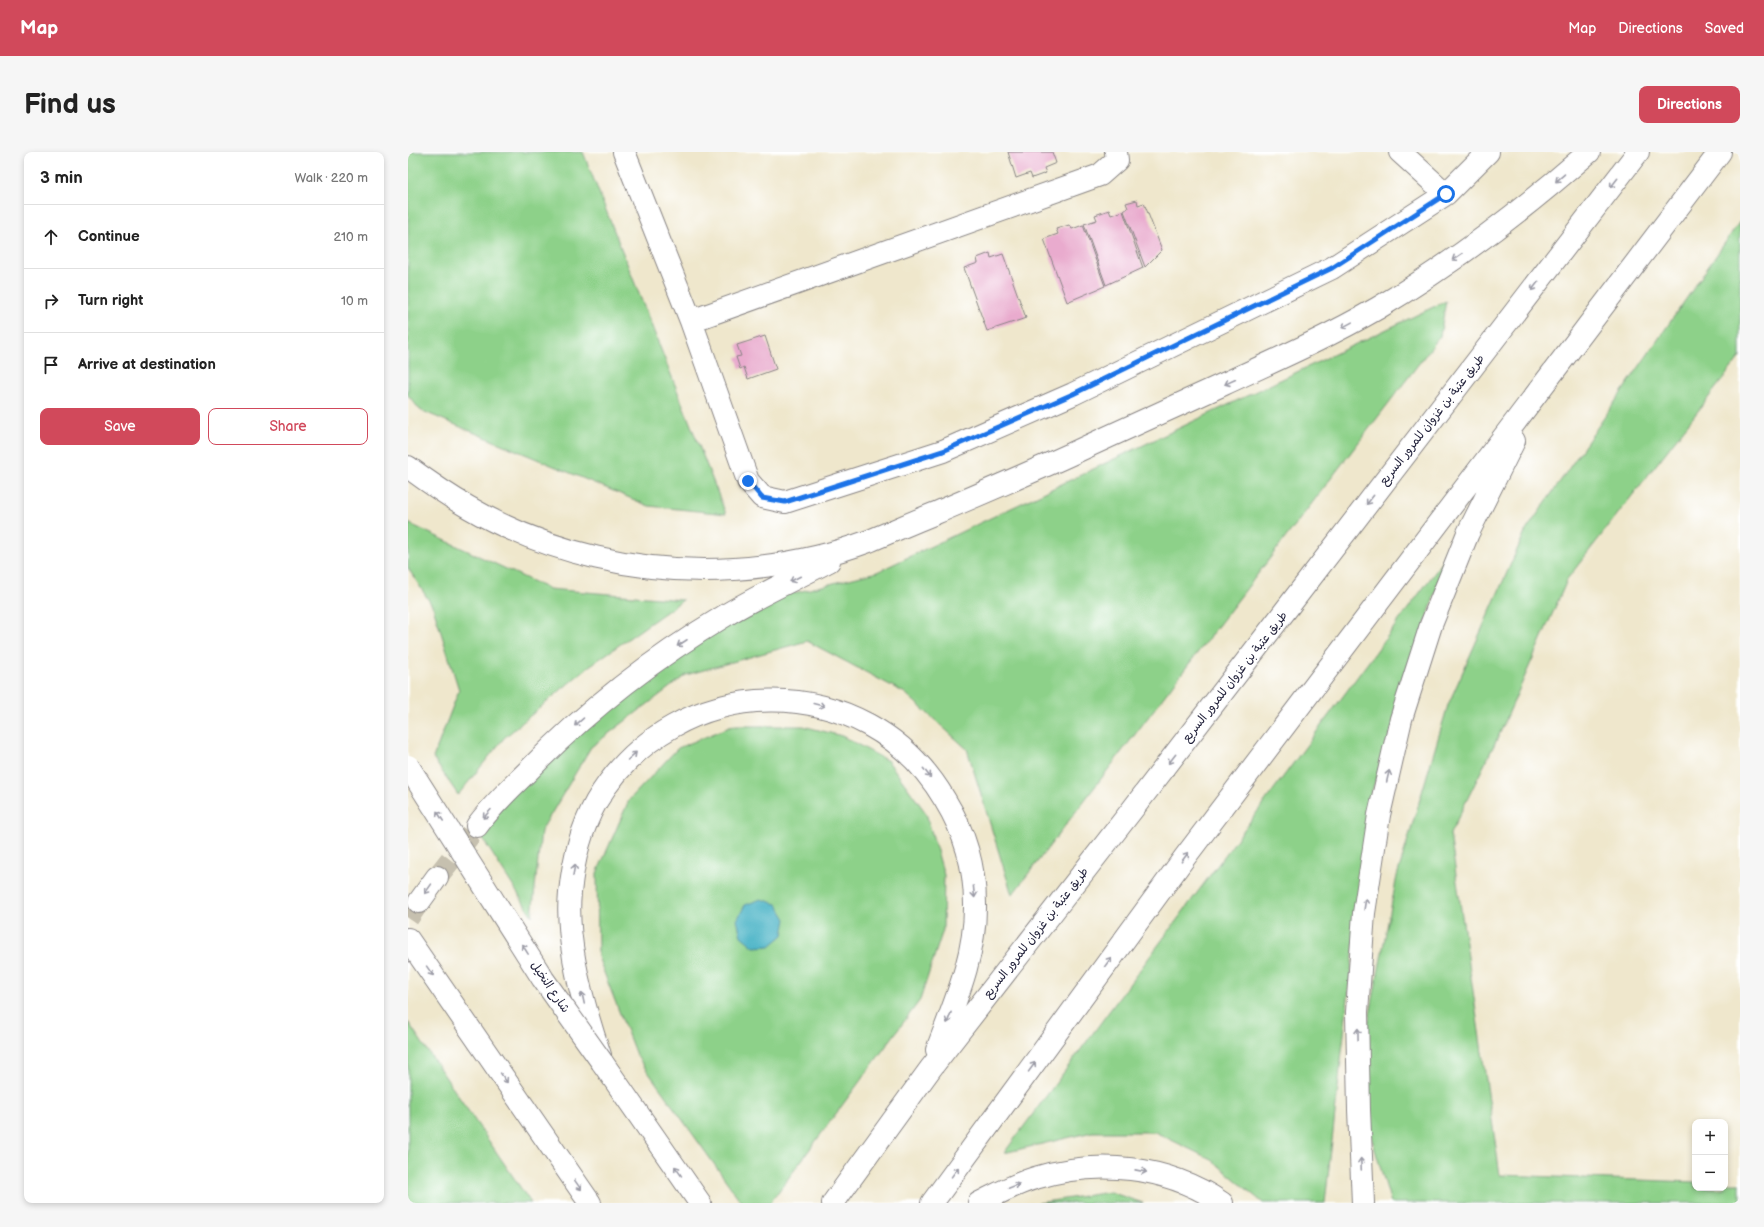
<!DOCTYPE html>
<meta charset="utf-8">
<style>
:root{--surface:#fff;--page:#f6f6f6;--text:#222;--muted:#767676;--line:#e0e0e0;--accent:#d1495b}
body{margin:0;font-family:"Balsamiq Sans","Playpen Sans Arabic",sans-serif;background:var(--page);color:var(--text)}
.controls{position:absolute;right:12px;bottom:12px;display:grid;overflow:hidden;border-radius:8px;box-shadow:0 2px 6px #0003}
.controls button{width:36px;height:36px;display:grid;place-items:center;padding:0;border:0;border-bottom:1px solid var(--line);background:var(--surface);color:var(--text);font:20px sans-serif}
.stop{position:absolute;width:12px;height:12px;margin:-9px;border:3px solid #1a73e8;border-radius:50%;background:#fff}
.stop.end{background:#1a73e8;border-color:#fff;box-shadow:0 1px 4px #0008}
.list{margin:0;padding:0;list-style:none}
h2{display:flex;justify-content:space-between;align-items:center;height:52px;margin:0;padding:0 16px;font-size:17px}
h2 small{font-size:13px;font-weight:400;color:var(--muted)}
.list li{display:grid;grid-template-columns:26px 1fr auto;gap:12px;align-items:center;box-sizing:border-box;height:64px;padding:0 16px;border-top:1px solid var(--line)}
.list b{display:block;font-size:15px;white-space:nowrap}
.list em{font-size:13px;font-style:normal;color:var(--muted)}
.actions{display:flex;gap:8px;padding:12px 16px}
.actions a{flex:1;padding:9px 0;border:1px solid var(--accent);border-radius:8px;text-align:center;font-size:14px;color:var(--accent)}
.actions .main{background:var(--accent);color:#fff}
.icon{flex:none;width:22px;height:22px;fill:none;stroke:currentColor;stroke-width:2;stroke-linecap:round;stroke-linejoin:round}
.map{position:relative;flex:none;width:1332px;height:1051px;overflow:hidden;border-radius:8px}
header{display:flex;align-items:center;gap:24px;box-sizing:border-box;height:56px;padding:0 20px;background:var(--accent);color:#fff}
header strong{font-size:19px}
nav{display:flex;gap:22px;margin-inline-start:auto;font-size:14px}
.intro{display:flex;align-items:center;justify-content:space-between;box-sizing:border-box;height:96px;padding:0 24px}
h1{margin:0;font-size:28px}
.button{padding:10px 18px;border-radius:8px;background:var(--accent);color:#fff;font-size:14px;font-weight:700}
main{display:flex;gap:24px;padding:0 24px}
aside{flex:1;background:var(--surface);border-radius:8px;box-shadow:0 2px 6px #0003}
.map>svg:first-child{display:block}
</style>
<header>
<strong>Map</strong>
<nav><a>Map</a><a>Directions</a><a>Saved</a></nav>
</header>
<div class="intro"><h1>Find us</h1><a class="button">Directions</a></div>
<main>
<aside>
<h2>3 min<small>Walk · 220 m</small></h2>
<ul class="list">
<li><svg class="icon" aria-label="ahead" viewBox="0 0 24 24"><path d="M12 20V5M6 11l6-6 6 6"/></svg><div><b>Continue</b></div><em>210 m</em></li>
<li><svg class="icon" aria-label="right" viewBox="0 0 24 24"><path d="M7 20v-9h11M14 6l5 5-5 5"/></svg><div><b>Turn right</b></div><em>10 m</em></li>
<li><svg class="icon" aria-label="arrive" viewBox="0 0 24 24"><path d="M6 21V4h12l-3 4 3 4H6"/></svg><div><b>Arrive at destination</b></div></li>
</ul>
<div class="actions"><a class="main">Save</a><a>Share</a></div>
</aside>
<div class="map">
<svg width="1332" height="1051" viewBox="0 0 1332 1051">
<rect width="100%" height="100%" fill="#fff"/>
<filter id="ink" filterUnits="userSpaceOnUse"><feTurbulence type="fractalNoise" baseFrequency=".025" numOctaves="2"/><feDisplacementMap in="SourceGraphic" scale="8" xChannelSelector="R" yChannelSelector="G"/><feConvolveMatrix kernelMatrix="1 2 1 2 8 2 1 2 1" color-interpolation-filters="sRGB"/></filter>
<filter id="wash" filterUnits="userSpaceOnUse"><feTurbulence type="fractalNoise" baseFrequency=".012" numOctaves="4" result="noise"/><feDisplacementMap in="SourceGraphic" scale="16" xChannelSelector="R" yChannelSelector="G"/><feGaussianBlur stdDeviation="0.9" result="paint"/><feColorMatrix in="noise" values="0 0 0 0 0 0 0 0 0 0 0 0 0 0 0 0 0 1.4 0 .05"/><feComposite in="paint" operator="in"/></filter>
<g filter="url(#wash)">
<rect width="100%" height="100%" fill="#efe7cc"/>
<!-- green -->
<path fill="#8dd189" stroke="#587a62" d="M0 0H175L318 362 241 354 12 258 0 243Z
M1332 69V205L1160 426 1092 581 1042 682 1092 1023 1287 1030V1036H1317V1031H1332V1051H983L948 934 989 724 1040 553 1117 380Z
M1038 149 1032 184 604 743 559 597 497 541 399 489 278 523 183 595 133 679 124 764 62 667 204 542 335 454 469 420Z
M0 371 141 437 275 448 180 515 96 586 50 643 25 606 51 538 25 455 0 416Z
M1039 404 963 642 917 1051H855L804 1008 747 980H684L596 1001Z
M324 574H395L434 584 480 609 518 661 536 723 535 778 512 848 362 1051H334L228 903 190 805 189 721 221 648 270 596Z
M0 870 123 1051H0Z
M702 1040 735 1051H630Z"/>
<!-- water -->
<path fill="#48b3c6" stroke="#356a80" d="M353 747 369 752 378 767 375 783 362 794 346 795 333 784 329 768 337 753Z"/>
<g id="blocks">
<!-- building -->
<path fill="#e9abce" d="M600 0H644L648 11 636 16 638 21 624 26 622 21 608 26Z
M729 48 730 53 736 51 754 98 737 115 716 59 720 56 718 51Z
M701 58 703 63 715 59 735 116 698 133 676 72 689 68 687 63Z
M661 73 664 77 675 73 697 134 659 150 636 87 650 82 648 77Z
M582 101 583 106 595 102 618 166 579 179 556 116 570 111 569 106Z
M357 184 368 217 340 227 336 215 332 217 328 205 333 204 329 193Z"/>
</g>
</g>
<g filter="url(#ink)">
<use href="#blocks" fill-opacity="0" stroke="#888484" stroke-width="1"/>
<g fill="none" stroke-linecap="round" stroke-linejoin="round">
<!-- motorway-tunnel -->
<path stroke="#c6c0af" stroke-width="22" stroke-dasharray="22 11" stroke-linecap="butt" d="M29 725 69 674
M0 766 11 750"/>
<!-- minor casing -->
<g stroke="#888484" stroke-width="24">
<path id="minor" d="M216 0 283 169 340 329 354 345 377 350 535 299 665 242 924 116 1038 42 1080 0
M992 0 1038 42
M283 169 692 23 709 8 708 0"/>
</g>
<!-- trunk casing -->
<g stroke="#888484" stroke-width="24">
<path id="trunk" d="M0 787 182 1051
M194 910 292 1051"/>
</g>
<!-- motorway casing -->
<g stroke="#888484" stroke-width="24">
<path id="motorway" d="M0 315C19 329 39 343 60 355 139 401 235 423 326 417 371 414 418 405 461 389 483 380 505 370 528 361 572 342 617 323 661 303 712 279 764 256 816 232 868 208 920 185 970 156 1046 111 1115 58 1181 0
M69 674C84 653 103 636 121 618 179 558 246 506 318 463 351 443 387 427 421 409
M11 750 29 725
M192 903C176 856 157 791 162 741 165 710 173 677 188 650 266 517 458 513 537 648 556 679 567 715 567 752 568 803 547 850 529 898
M425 1051 523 916 724 658 1230 0
M524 1051 777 705 1312 0
M571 1051C589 1042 607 1032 627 1026 689 1007 759 1013 814 1051
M955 1051 951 958 949 860 956 761 971 663 993 567 1023 473 1060 381 1106 289"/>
</g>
<!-- minor -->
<use href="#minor" stroke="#fff" stroke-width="22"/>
<!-- trunk -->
<use href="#trunk" stroke="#fff" stroke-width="22"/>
<!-- motorway -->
<use href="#motorway" stroke="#fff" stroke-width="22"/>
<!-- trunk-bridge casing -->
<g stroke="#888484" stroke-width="24" stroke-linecap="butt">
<path id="trunk-bridge" d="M0 614 135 827 194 910"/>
</g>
<!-- trunk-bridge -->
<use href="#trunk-bridge" stroke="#fff" stroke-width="22"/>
</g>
<!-- one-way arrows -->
<defs><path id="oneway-shaft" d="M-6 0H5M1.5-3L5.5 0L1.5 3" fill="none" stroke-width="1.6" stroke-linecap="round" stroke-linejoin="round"/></defs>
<g stroke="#9c9ca7">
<use href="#oneway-shaft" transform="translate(1152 26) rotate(139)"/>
<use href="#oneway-shaft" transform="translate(1206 31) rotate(128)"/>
<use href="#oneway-shaft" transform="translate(1049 105) rotate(146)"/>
<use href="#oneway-shaft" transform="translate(1127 134) rotate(128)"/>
<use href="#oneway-shaft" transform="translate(939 173) rotate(151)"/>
<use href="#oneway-shaft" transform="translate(822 230) rotate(155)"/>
<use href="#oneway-shaft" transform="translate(962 348) rotate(128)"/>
<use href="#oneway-shaft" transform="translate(387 427) rotate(153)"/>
<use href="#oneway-shaft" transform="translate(274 491) rotate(147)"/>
<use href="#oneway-shaft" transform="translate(411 553) rotate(14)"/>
<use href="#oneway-shaft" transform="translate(171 570) rotate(139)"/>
<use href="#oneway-shaft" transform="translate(224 604) rotate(-42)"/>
<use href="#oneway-shaft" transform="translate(764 607) rotate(128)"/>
<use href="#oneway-shaft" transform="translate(519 621) rotate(52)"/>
<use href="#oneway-shaft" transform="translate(980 624) rotate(-77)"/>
<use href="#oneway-shaft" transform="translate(79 662) rotate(132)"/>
<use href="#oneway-shaft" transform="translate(32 664) rotate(-123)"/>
<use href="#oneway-shaft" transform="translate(777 705) rotate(-53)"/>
<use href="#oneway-shaft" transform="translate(166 718) rotate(-80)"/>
<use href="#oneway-shaft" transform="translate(20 737) rotate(125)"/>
<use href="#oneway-shaft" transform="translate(566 740) rotate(84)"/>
<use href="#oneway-shaft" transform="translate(957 752) rotate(-81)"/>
<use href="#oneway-shaft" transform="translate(117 797) rotate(-122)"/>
<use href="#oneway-shaft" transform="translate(700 810) rotate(-54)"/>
<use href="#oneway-shaft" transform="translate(22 819) rotate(55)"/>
<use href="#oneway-shaft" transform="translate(175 846) rotate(-102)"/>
<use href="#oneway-shaft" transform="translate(541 866) rotate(110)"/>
<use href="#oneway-shaft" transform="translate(950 882) rotate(-91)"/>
<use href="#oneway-shaft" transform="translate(624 915) rotate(-54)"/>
<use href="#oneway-shaft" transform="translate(96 926) rotate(55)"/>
<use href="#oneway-shaft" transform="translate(953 1012) rotate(-93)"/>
<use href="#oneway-shaft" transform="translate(270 1019) rotate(-125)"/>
<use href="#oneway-shaft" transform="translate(733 1019) rotate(11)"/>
<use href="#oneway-shaft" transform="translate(547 1020) rotate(-54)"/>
<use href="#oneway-shaft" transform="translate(170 1033) rotate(55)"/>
<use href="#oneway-shaft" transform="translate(606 1034) rotate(-22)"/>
</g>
</g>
<g fill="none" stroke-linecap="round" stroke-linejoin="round" filter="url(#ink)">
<!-- route -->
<path stroke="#1a73e8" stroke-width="5" d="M340 329 354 346 377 350 535 299 665 242 924 116 1038 42"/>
</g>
<g text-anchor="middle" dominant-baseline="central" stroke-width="3.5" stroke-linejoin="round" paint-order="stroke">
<!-- street labels -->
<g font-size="12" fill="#22223b" stroke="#fff">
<text transform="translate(1024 268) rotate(-52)">طريق عتبة بن غزوان للمرور السريع</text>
<text transform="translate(827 525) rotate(-52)">طريق عتبة بن غزوان للمرور السريع</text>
<text transform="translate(628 781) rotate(-52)">طريق عتبة بن غزوان للمرور السريع</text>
<text transform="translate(142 835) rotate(56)">شارع النخيل</text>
</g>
</g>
</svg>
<div class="controls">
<button>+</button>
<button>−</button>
</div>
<div class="stop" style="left:1038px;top:42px"></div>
<div class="stop end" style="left:340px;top:329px"></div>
</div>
</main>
